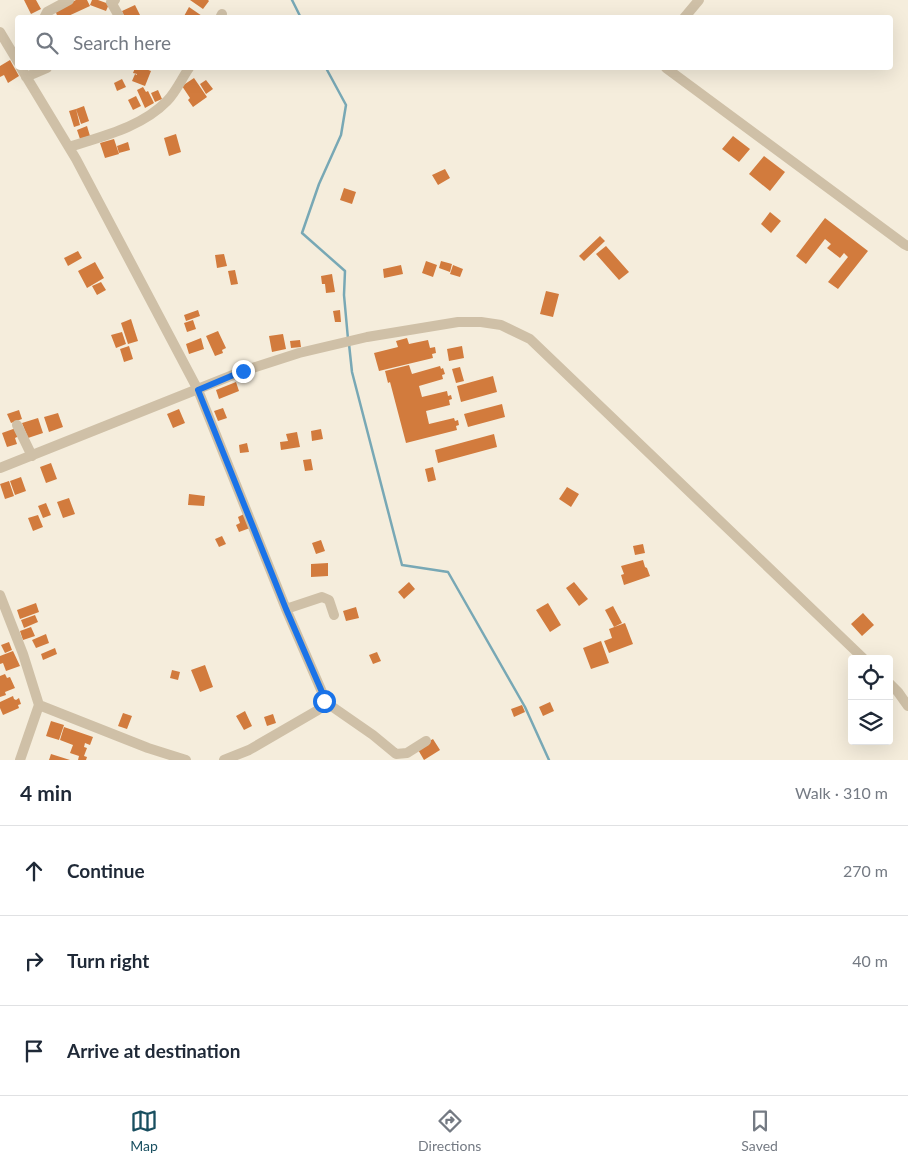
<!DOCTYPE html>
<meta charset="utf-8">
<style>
:root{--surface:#fff;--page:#f2f2f3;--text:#1f2937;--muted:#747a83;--line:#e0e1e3;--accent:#194f60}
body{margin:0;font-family:Lato,sans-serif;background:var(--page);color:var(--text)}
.controls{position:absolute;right:15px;bottom:15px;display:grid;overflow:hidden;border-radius:5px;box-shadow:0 5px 20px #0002}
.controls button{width:45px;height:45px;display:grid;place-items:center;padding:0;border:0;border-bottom:1px solid var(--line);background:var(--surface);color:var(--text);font:25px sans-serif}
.stop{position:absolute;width:15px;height:15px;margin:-11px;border:4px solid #1a73e8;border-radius:50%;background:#fff}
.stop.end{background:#1a73e8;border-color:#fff;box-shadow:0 1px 5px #0008}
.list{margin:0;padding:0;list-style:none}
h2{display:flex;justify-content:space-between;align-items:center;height:65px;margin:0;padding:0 20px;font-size:21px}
h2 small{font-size:16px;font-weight:400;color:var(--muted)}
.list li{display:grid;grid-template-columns:32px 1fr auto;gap:15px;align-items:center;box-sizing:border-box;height:90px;padding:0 20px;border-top:1px solid var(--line)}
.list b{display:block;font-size:19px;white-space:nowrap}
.list em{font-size:16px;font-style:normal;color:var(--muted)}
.icon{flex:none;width:28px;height:28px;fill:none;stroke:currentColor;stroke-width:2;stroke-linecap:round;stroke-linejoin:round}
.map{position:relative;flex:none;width:908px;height:760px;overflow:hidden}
.search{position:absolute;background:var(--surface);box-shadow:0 5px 20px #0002;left:15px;right:15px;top:15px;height:55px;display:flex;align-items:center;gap:12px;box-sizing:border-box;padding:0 18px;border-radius:5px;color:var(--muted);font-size:19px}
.sheet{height:335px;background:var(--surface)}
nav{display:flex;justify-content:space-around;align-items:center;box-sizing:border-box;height:70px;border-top:1px solid var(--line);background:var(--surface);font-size:14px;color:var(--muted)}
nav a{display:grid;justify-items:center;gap:2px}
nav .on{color:var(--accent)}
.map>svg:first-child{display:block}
</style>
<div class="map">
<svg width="908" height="760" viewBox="0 0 908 760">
<rect width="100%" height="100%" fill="#f5eddc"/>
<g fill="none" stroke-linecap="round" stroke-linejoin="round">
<!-- stream -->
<path stroke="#78a8b5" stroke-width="2.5" d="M292 0 301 18
M326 68 346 105 341 135 319 184 302 233 345 271 344 295 348 339
M349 344 352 372 402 565 448 572 525 707 549 760"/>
</g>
<!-- building -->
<path fill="#d27b3d" d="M24 0H36L41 9 31 14Z
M76 0H87L90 6 64 18H58L55 10Z
M92 0H98L109 4 106 11 90 5Z
M190 0H208L209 1 203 9Z
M135 5 141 17 125 18 122 11Z
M189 7 205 18H183Z
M10 60 19 76 8 83 4 75 0 77V66Z
M135 68H143L151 71 145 86 132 81 135 74 137 75V74L133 73Z
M194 78 207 97 193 107 188 100 190 98 182 86Z
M122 79 126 87 117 91 114 83Z
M206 80 213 89 206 94 200 84Z
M143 87 146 92 148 91 154 103 145 108 137 90Z
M158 90 162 99 155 102 151 93Z
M136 96 141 106 133 110 128 100Z
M84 106 89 121 81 124 76 109Z
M76 109 80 125 74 127 69 111Z
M87 126 90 136 80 139 77 130Z
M176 134 181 152 169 156 164 138Z
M733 136 750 149 739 162 722 149Z
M114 139 119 154 105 158 100 143Z
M128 142 130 150 119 153 117 146Z
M764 156 785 172 770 191 749 174Z
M445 169 450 178 438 185 432 175Z
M344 188 356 192 352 204 340 200Z
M770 212 781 221 771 233 761 224Z
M825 218 868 251 838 289 828 282 848 257 844 253 840 258 827 248 831 244 825 239 806 264 796 256Z
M600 236 605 241 584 261 579 256Z
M606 246 629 272 619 280 596 254Z
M78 251 82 258 68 266 64 258Z
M224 254 227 266 217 268 215 255Z
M426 261 437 265 433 277 422 273Z
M441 261 452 264 450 272 439 268Z
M95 262 104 278 87 288 78 271Z
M401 265 403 274 384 278 383 269Z
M453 265 463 269 460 277 450 274Z
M235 270 238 284 231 285 228 271Z
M332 274 335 292 326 293 325 284H322L321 276Z
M101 282 106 290 97 295 92 286Z
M546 291 559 294 553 317 540 314Z
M198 310 200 316 186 321 184 315Z
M340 310 341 322H335L333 311Z
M131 319 138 341 128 344 121 323Z
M193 320 196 329 187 332 184 323Z
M218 331 226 348 222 350 223 353 215 356 206 336Z
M122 332 126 344 116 348 111 335Z
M283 334 286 349 272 352 269 336Z
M201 338 204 349 189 354 186 344Z
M407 338 409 344 428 340 430 348 435 347 436 353 432 354 433 358 379 371 374 353 398 347 396 341Z
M300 340 301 347 291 348 290 341Z
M129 346 133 359 124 362 120 349Z
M462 346 464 358 449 361 447 349Z
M409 365 412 374 440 366 441 369 443 368 445 374 442 375 443 379 419 386 422 397 447 391 448 396 451 395 452 399 449 400 450 405 426 411 429 424 454 418 455 421 458 420 459 425 456 426 457 430 406 443 390 382 388 383 385 371Z
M460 367 464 381 456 383 452 369Z
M493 376 497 392 461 402 457 386Z
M236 382 239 391 219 399 216 390Z
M502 404 505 417 468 427 464 414Z
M223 408 227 418 218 421 214 411Z
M179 409 185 423 173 428 167 414Z
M19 410 22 419 11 423 7 414Z
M58 413 63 427 49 432 44 417Z
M38 418 43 433 28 438 22 423Z
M16 428 19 436 15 438 17 444 7 447 2 433Z
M321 429 323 439 312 441 311 431Z
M297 432 300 447 281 450 280 442 288 441 286 434Z
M494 434 497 447 438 463 435 450Z
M247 443 249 452 240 453 239 445Z
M311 459 313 470 305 471 303 460Z
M51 463 57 479 46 483 40 467Z
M433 467 436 480 428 482 425 469Z
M21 477 26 491 15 495 10 481Z
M9 481 14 496 5 499 0 484Z
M567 487 579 494 571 507 559 499Z
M189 494 205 496 204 506 188 505Z
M69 498 75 514 63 518 57 502Z
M46 503 51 515 43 518 38 506Z
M246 513 250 528 239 532 236 525 240 523 238 517Z
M38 515 43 527 33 531 28 518Z
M222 536 226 544 219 547 215 539Z
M321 540 325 551 316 554 312 543Z
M643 544 645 553 635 555 633 546Z
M643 560 645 567 647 568 650 576 624 585 621 575 624 574 621 566Z
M328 563V576L311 577V564Z
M409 582 415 589 404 599 398 592Z
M574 582 588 599 579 606 566 588Z
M36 603 39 612 20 619 17 610Z
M548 603 561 625 550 632 536 610Z
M613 606 622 623 614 627 605 610Z
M356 607 359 618 346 621 343 611Z
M863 613 874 625 862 636 851 624Z
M35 615 38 622 24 628 21 620Z
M625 623 633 644 609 653 604 641 612 638 609 629Z
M31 627 35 636 23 640 20 631Z
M46 634 49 643 36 648 32 640Z
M601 641 609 663 591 669 583 648Z
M9 642 12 650 5 653 1 645Z
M55 648 57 654 43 660 41 654Z
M13 651 20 666 6 671 3 663 0 664V656Z
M377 652 381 661 373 664 369 655Z
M205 665 213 687 200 692 191 670Z
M172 670 180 672 178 680 170 678Z
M5 674 7 678 10 677 15 688 5 692 6 695 0 697V676Z
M13 696 14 699 16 700 19 698 21 704 18 705 19 708 3 715 0 708V702Z
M550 702 554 711 543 716 539 707Z
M522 705 525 712 514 717 511 709Z
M245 711 252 726 244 730 236 716Z
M123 713 132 716 127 729 118 726Z
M273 714 276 723 267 726 264 717Z
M51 721 64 725 59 740 46 736Z
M64 727 93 737 90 745 85 743 84 747 87 748 84 756 87 757 86 760H78L79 756 70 753 73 745 60 740Z
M433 739 440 750 424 760 417 748Z
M51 754 70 760H49Z"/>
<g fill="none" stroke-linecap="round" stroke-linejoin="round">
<!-- minor -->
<path stroke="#cfc0a7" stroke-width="10" d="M115 0 111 2 120 18
M44 18 47 12 69 0
M220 18 222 14
M684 18 699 0
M0 32 18 62
M21 68 76 159 198 390 286 609 322 692 324 701 318 710 249 750 224 760
M666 68 904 244 908 246
M26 77 47 68
M69 147C103 136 142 127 167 101 176 92 182 78 189 68
M17 425 32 456
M0 468 243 371 299 353 367 337 458 322H481L501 325 530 339 864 659
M0 595 23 654 39 705 20 760
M286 609 322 597 329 600 334 615
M889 683 898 692 908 706
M324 701 373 735 396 754 407 753 426 741
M39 705 148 748 186 760"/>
</g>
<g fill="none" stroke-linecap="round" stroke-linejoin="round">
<!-- route -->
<path stroke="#1a73e8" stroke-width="6" d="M243 371 198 390 286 609 322 692 324 701"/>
</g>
</svg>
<div class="controls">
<button><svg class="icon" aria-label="locate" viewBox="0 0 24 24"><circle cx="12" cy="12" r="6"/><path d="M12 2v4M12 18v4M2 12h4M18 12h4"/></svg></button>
<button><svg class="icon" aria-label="layers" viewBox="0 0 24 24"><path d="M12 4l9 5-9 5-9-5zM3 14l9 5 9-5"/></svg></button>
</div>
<div class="stop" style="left:324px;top:701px"></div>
<div class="stop end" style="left:243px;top:371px"></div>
<div class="search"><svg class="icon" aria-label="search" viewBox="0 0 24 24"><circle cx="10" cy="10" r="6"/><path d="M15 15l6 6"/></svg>Search here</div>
</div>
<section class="sheet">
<h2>4 min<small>Walk · 310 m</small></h2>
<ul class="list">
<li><svg class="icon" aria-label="ahead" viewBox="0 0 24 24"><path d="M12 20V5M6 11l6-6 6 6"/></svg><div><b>Continue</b></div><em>270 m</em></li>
<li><svg class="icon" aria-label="right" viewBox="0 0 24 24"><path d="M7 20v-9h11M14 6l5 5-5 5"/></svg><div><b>Turn right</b></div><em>40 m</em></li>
<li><svg class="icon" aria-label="arrive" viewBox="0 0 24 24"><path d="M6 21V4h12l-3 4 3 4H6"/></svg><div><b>Arrive at destination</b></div></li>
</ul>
</section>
<nav>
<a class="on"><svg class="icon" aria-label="map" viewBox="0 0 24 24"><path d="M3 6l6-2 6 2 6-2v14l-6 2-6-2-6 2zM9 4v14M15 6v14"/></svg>Map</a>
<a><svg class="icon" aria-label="directions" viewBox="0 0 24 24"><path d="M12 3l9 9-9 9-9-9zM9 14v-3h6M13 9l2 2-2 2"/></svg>Directions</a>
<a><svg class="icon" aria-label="saved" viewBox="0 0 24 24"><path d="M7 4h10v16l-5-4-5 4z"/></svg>Saved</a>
</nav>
